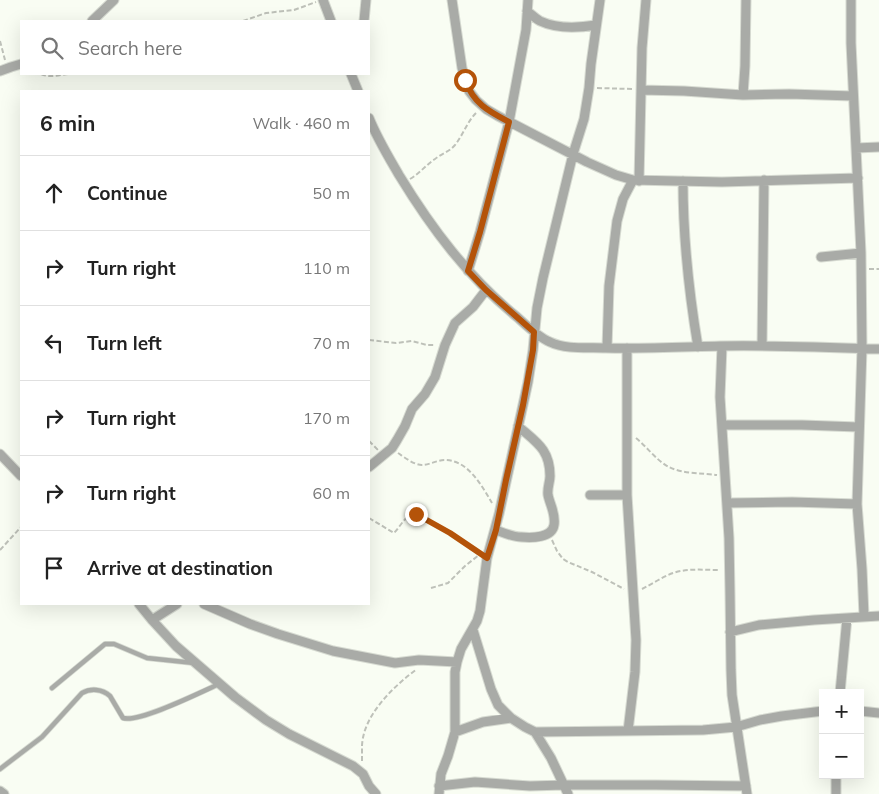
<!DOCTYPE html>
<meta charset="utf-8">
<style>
:root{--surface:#fff;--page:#f6f6f6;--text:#222;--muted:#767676;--line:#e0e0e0}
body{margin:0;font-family:Mulish,sans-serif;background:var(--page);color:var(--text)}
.controls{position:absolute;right:15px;bottom:15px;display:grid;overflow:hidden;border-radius:0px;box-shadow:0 5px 20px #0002}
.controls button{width:45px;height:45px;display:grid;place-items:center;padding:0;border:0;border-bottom:1px solid var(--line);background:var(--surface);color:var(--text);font:25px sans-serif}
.stop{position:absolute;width:15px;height:15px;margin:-11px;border:4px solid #b45309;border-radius:50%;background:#fff}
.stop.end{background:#b45309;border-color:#fff;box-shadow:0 1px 5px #0008}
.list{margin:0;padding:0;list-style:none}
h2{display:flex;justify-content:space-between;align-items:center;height:65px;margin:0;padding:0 20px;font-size:21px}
h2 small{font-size:16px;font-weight:400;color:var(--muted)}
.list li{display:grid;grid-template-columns:32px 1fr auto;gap:15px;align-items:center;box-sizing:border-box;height:75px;padding:0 20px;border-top:1px solid var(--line)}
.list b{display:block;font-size:19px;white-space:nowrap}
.list em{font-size:16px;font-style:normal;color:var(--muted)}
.icon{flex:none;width:28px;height:28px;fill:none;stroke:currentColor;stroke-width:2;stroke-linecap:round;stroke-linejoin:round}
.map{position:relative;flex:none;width:879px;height:794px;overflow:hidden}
.search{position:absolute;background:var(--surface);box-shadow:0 5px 20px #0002;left:20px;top:20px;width:350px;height:55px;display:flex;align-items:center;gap:12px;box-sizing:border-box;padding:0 18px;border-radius:0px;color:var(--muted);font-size:19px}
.panel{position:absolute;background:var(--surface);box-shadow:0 5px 20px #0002;left:20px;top:90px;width:350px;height:515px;border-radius:0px}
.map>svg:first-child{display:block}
</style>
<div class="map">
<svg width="879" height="794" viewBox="0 0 879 794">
<rect width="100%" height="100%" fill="#f9fdf3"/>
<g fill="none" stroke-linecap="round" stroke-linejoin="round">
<!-- lane casing -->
<g stroke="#d6dad1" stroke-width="6">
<path id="lane" d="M52 688 105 644H114L147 658 194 663
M0 769 42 737 82 693C91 688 102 689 110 696L123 718C139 723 201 692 219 684"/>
</g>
<!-- street casing -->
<g stroke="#d6dad1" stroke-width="11">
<path id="street" d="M323 0 331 21
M452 0 462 68 469 91 476 100 486 109 498 116 587 162 616 175 633 180 722 182 858 178
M851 0V43L861 253 862 348 857 504 862 569 864 616
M527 11C531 14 535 18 540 21 557 29 578 28 596 25
M92 21 114 0
M364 21 366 0
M0 71 11 67 21 64
M351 74 358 91
M641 90 684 91 743 95 789 94 853 96
M743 95 745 66 746 0
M369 118C377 138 388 156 399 175 432 229 468 277 517 317 527 326 538 337 550 342 567 350 588 347 606 348 644 349 682 347 720 346 773 345 826 347 879 349
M856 148 879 147
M639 181 642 48 646 0
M683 181C683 237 689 293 698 347
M821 257 861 253
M468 271 480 232 509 122 526 30 528 0
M722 346 720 397 729 538 730 593 731 670 732 695 747 794
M762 346 764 180
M607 348 609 286 617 221 623 199 633 180
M627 348V495L636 640 635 672 628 731
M722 425H802L858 427
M0 454 21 476
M369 467 392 448 397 440 405 426 412 409 425 394 435 377 445 345 455 323 473 307 486 290
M590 495H627
M727 503 792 502 857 504
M496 530C504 533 513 537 521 537 532 538 552 538 554 525 556 514 550 505 548 495 547 488 550 482 550 476 550 449 536 442 518 426
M139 604 152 620 176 646 235 697 266 720 289 734 353 766 363 774 369 786 376 794
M204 604 250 624 278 634 333 651 395 663 419 660 457 662
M152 620 177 604
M473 630 491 689 498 705 511 718 525 727 535 732 551 758 568 794
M730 632 759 625 814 620 879 616
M840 693 847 618
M860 711 879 713
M455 732 483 722 511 718
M535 732 703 730 736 727 760 720 782 716 823 711
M439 786 475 782 530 786 564 785H656L746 786
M0 791 4 794
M439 794 441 774 448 756 455 732V672L457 662 461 649 477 621 480 611 487 558 499 514 528 382 533 350 537 308 543 278 573 154 584 119 589 88 591 64 600 0
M836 794V775"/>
</g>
<!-- path -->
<path stroke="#bec1b9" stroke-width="2" stroke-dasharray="5 2.5" stroke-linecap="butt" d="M243 21 266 13 294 10 316 2
M0 41 5 60
M41 74C50 78 59 75 68 74
M597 88 632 89
M410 179C420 173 426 165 435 159 441 154 449 152 455 145 463 135 467 122 476 113
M869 269H879
M369 340 396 343 412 341 427 345H435
M636 438C647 447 657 461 669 467 682 474 703 473 717 475
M369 441 378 450
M398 453C404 457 414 465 422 465 429 465 437 460 445 460 468 460 482 486 492 503
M369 518 394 533C401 526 406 513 416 515L450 533 479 552
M552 540 557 551 563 559 568 562 592 572 624 589
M0 550 21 527
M431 588 448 583 465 566 479 555
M642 589C652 584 662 577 673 573 688 568 704 570 720 570
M362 761C362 756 362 751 362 746 363 715 394 686 417 669"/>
<!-- lane -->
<use href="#lane" stroke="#a9aba7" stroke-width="4.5"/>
<!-- street -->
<use href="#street" stroke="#a9aba7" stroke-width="9"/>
</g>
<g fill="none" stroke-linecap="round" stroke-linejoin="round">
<!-- route -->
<path stroke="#b45309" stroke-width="6" d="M416 514 450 533 487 558 496 530 506 480 523 405 533 350 534 332 486 290 468 271 480 232 509 122C488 111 474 104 465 80"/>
</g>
</svg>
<div class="controls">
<button>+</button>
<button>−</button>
</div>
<div class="stop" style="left:465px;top:80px"></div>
<div class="stop end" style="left:416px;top:514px"></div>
<div class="search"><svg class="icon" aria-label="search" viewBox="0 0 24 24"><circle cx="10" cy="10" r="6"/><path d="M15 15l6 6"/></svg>Search here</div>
<section class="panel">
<h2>6 min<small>Walk · 460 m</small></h2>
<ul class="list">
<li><svg class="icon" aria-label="ahead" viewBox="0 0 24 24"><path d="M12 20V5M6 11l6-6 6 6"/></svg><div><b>Continue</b></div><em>50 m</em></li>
<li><svg class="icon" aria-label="right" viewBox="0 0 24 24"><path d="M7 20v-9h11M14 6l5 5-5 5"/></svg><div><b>Turn right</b></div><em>110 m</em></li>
<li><svg class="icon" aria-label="left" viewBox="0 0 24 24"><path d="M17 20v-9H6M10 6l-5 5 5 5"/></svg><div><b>Turn left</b></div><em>70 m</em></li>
<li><svg class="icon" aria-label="right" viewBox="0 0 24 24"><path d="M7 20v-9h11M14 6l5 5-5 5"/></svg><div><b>Turn right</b></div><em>170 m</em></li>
<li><svg class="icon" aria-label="right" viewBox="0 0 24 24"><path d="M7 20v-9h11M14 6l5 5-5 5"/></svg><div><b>Turn right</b></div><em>60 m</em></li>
<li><svg class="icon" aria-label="arrive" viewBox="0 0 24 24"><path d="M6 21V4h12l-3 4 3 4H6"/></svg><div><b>Arrive at destination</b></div></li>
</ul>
</section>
</div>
